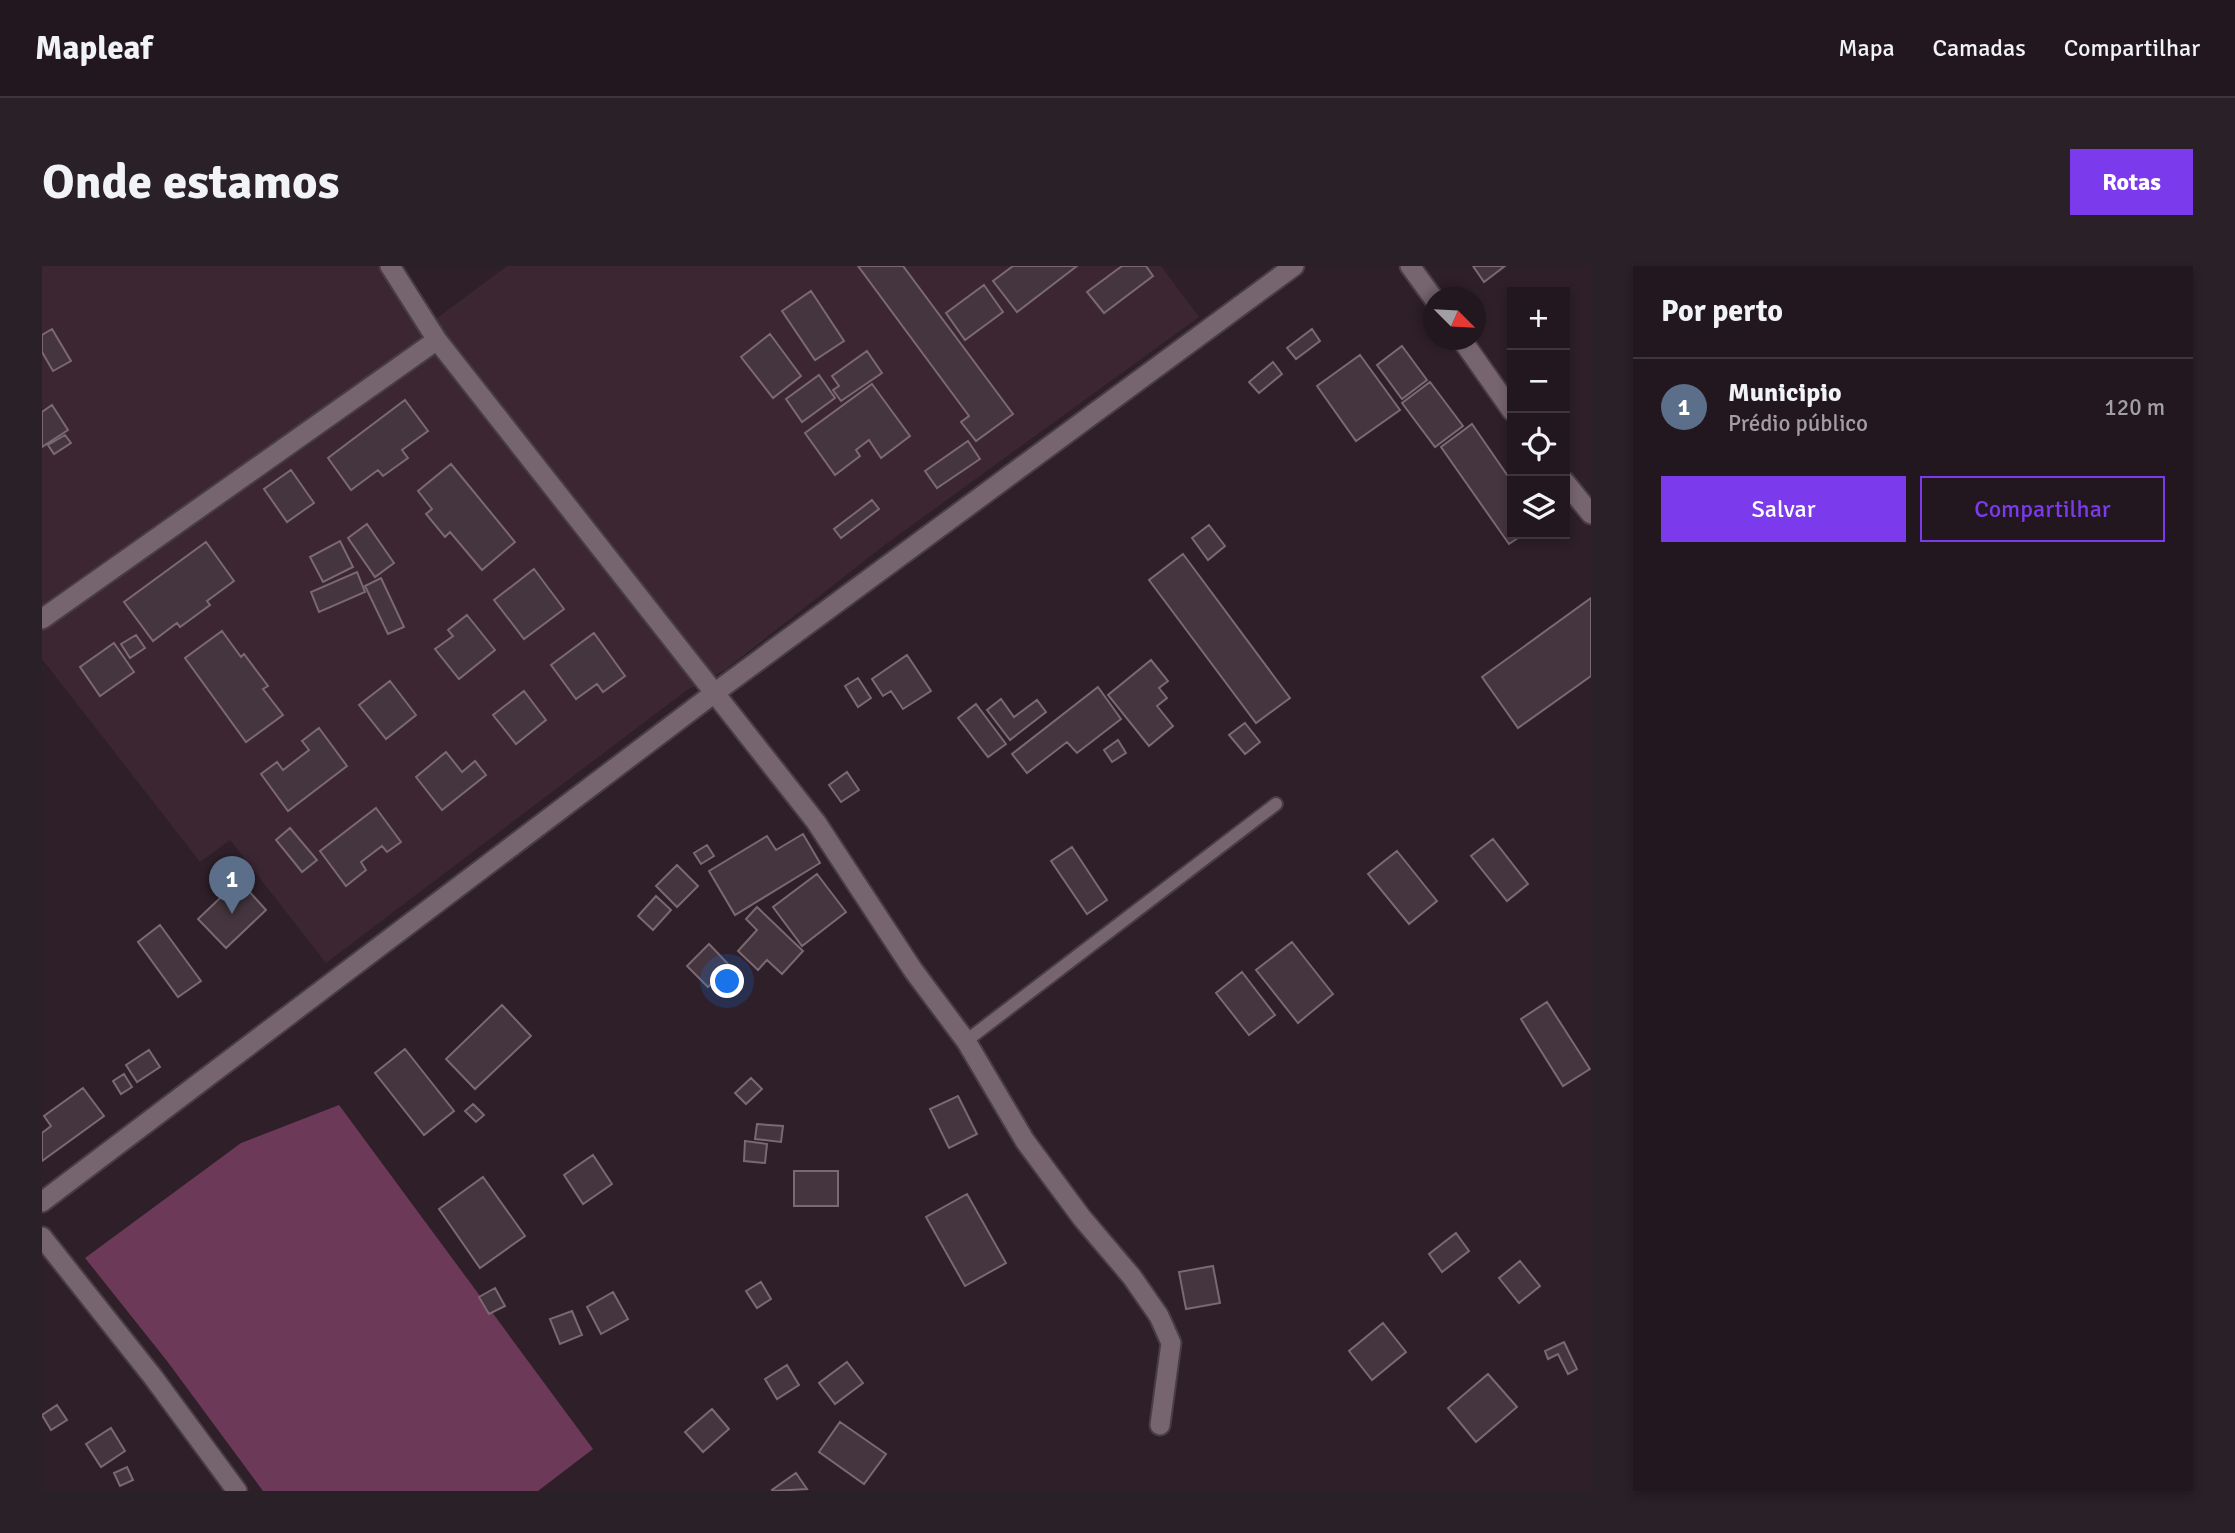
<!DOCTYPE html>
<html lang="pt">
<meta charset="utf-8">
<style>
:root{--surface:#22171e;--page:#2a2027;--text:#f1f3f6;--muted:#a29fa4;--line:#3f363c;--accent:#7c3aed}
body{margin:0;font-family:Signika,sans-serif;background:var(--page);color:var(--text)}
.controls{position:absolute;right:21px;top:21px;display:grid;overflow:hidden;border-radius:0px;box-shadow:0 4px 10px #0003}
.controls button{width:63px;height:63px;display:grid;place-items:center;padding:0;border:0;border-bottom:2px solid var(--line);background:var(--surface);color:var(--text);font:35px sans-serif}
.compass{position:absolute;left:1381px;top:21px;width:63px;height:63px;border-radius:50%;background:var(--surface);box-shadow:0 4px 10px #0003;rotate:114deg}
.you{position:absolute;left:686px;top:716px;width:24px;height:24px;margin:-18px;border:5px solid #fff;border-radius:50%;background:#1a73e8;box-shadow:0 0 0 10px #1a73e833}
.badge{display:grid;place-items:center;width:46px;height:46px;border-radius:50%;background:var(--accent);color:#fff;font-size:23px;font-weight:700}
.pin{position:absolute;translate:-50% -58px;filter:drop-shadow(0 2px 4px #0008)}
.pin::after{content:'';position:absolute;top:37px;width:24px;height:21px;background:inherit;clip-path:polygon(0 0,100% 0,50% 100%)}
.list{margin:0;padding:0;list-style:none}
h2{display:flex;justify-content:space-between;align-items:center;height:91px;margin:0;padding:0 28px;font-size:30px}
h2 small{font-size:23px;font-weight:400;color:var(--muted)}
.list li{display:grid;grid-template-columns:46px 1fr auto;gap:21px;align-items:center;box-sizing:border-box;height:98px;padding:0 28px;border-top:2px solid var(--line)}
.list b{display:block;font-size:26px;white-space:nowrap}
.list p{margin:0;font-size:23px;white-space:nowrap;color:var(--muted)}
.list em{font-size:23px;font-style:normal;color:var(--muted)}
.actions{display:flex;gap:14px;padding:21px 28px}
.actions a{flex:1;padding:16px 0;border:2px solid var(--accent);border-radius:0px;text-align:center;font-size:24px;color:var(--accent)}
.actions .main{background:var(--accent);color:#fff}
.icon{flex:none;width:38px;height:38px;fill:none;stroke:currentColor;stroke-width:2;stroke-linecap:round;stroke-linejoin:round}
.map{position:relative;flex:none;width:1549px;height:1225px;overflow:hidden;border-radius:0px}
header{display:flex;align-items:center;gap:42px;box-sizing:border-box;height:98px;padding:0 35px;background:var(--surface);border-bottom:2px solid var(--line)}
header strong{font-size:33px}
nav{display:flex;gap:38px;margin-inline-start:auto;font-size:24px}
.intro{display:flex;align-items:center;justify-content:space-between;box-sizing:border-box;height:168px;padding:0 42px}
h1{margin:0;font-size:49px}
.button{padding:18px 32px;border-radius:0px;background:var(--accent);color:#fff;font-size:24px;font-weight:700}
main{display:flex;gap:42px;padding:0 42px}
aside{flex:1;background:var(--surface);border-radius:0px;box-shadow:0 4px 10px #0003}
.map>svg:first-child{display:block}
</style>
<header>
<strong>Mapleaf</strong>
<nav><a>Mapa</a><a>Camadas</a><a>Compartilhar</a></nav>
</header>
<div class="intro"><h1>Onde estamos</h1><a class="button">Rotas</a></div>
<main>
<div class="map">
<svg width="1549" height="1225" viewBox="0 0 1549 1225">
<rect width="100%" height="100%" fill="#2e1f28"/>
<!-- built -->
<path fill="#3b2632" d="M0 0H352L391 55 465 0H1119L1157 51 840 281 683 404 645 424 284 697 188 574 158 596 0 393Z"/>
<!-- green -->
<path fill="#6d3959" d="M297 839 551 1183 496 1225H221L125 1095 43 992 199 877Z"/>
<!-- building -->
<path fill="#45353e" stroke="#7a6872" stroke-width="2" d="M816 0H861L971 148 934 175 919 156 927 150Z
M971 0H1035L975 46 951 15Z
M1080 0H1104L1111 10 1062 47 1045 26Z
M1431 0H1463L1442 16Z
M942 19 961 46 923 74 904 47Z
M769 25 802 75 773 94 740 45Z
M10 63 29 95 11 105 0 86V69Z
M1270 63 1278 75 1254 93 1245 82Z
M728 68 759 110 731 132 699 91Z
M1360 80 1385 114 1360 133 1335 99Z
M825 85 840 107 799 135 791 124 797 120 790 110Z
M1318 89 1358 144 1314 175 1275 120Z
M1231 96 1240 108 1217 127 1207 116Z
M777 109 793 132 760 156 744 133Z
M1388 116 1421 160 1393 181 1360 137Z
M830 118 868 170 839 192 827 174 814 184 818 190 793 209 763 167Z
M363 134 386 165 360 184 366 192 341 210 336 204 309 224 286 192Z
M10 139 26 164 0 181V146Z
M1430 158 1470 216V268H1482L1467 278 1399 181Z
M23 169 29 177 12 188 6 179Z
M926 175 938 193 895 222 883 205Z
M409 198 473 276 440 304 408 266 403 271 384 248 390 243 376 225Z
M249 204 272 237 245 256 222 223Z
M830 234 837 243 799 272 792 263Z
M325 258 352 297 333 311 306 272Z
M1167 259 1183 280 1166 294 1150 272Z
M298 275 311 301 281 316 268 291Z
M164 276 192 315 165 335 168 339 138 361 135 357 111 375 82 336Z
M1141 288 1248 432 1214 457 1107 314Z
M492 303 522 343 482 373 452 334Z
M315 306 323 326 277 346 269 326Z
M339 312 362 361 346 368 323 320Z
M1549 332V410L1476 462 1440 411Z
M425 349 453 384 417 413 393 383 411 370 406 364Z
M180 365 199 391 202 388 226 420 221 423 241 449 204 476 143 392Z
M552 367 583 410 561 426 555 418 534 433 509 399Z
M94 369 103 382 88 392 79 378Z
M72 377 92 406 58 430 38 401Z
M865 389 889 425 861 443 849 425 841 430 830 413Z
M1109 394 1126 415 1117 422 1125 432 1115 440 1131 460 1107 480 1066 429Z
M816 412 829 432 816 441 803 420Z
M348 415 374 449 344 473 317 439Z
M1056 421 1079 453 1035 487 1025 476 985 507 970 488Z
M482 425 504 454 474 478 451 449Z
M959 433 972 451 995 434 1004 446 968 474 945 444Z
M934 438 964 478 946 491 916 452Z
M1203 457 1218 476 1203 488 1187 469Z
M277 462 305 500 246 545 219 508 235 496 241 504 267 484 260 475Z
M1076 474 1084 487 1070 496 1062 484Z
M404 486 420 506 433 495 444 509 400 544 374 511Z
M805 506 817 524 799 536 787 519Z
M334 542 359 576 345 586 340 580 319 596 324 604 304 620 278 585Z
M248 562 275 594 260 606 234 574Z
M761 568 778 597 693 649 667 605 725 570 734 584Z
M1451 573 1486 618 1465 635 1429 590Z
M665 579 672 590 659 598 652 587Z
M1030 581 1065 634 1045 648 1009 595Z
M1355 585 1395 635 1367 658 1326 608Z
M635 599 656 620 635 641 614 620Z
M775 608 804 646 760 680 731 641Z
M197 614 224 644 184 682 156 653Z
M614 630 629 644 611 664 596 650Z
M715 641 761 685 740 708 725 694 716 704 696 685 715 664 704 653Z
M118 659 159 715 136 731 96 676Z
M1250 676 1291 728 1256 757 1214 704Z
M667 678 688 700 666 721 645 700Z
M1200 706 1233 749 1207 769 1174 727Z
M1505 736 1548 803 1521 820 1479 753Z
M460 739 489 770 433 823 404 793Z
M363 783 412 845 382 869 333 807Z
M107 784 118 801 95 816 84 799Z
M82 808 90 821 79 828 71 815Z
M709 812 720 823 704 838 693 827Z
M41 822 62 850 0 895V867L9 860 2 850Z
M916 830 935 868 907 882 888 843Z
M431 838 442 849 434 856 423 845Z
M715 858 741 860 739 876 713 873Z
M703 875 725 878 723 897 702 895Z
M551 889 570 918 541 938 522 909Z
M752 905H796V940H752Z
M441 911 483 970 438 1002 397 943Z
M925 928 964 997 923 1020 884 951Z
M1414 967 1427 985 1400 1006 1387 988Z
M1478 995 1498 1020 1477 1037 1457 1012Z
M1171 1000 1178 1037 1144 1043 1137 1006Z
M719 1016 729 1033 715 1042 704 1025Z
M453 1022 463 1040 447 1048 437 1031Z
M571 1026 586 1053 559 1068 545 1041Z
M530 1045 540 1069 518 1078 508 1053Z
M1341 1057 1364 1086 1330 1114 1307 1085Z
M1522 1076 1535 1103 1526 1108 1516 1088 1506 1093 1503 1085Z
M805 1096 821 1117 793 1138 777 1117Z
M745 1099 757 1119 735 1133 723 1113Z
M1446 1108 1475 1141 1434 1176 1406 1142Z
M15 1139 25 1154 9 1164 0 1149Z
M670 1143 687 1163 661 1186 643 1166Z
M798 1156 844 1188 822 1218 777 1186Z
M69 1162 83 1185 59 1201 44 1178Z
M85 1201 91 1214 78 1220 72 1207Z
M754 1207 765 1223 731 1225 730 1224Z"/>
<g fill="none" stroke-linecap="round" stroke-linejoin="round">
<!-- service casing -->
<g stroke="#493d44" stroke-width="16">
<path id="service" d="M924 775 1234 538"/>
</g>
<!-- minor casing -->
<g stroke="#493d44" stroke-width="23">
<path id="minor" d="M348 0 395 74 774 556 871 704 924 775 983 875 1040 952 1090 1011 1117 1050 1129 1077 1118 1159
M1368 0 1392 33
M1420 74 1470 145
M1523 216 1549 248
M0 353 395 74
M0 971 111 1111 195 1225"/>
</g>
<!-- secondary casing -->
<g stroke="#493d44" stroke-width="23">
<path id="secondary" d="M0 936 671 428 1252 0"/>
</g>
<!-- service -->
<use href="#service" stroke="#76646e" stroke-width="12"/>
<!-- minor -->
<use href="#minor" stroke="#76646e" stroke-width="19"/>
<!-- secondary -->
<use href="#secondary" stroke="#76646e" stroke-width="19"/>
</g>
</svg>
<div class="controls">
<button>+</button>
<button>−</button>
<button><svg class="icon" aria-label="locate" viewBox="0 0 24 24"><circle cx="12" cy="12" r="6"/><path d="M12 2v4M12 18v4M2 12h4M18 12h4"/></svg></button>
<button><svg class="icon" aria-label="layers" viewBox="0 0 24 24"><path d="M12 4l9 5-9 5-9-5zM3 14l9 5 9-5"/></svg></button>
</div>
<svg class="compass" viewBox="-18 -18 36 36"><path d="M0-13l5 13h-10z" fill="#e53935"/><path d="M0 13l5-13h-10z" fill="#a29fa4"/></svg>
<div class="you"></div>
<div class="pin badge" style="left:190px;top:648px;background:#5c6f8a">1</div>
</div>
<aside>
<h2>Por perto<small></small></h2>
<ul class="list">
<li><span class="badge" style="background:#5c6f8a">1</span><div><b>Municipio</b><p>Prédio público</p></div><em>120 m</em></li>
</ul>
<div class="actions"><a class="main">Salvar</a><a>Compartilhar</a></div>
</aside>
</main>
